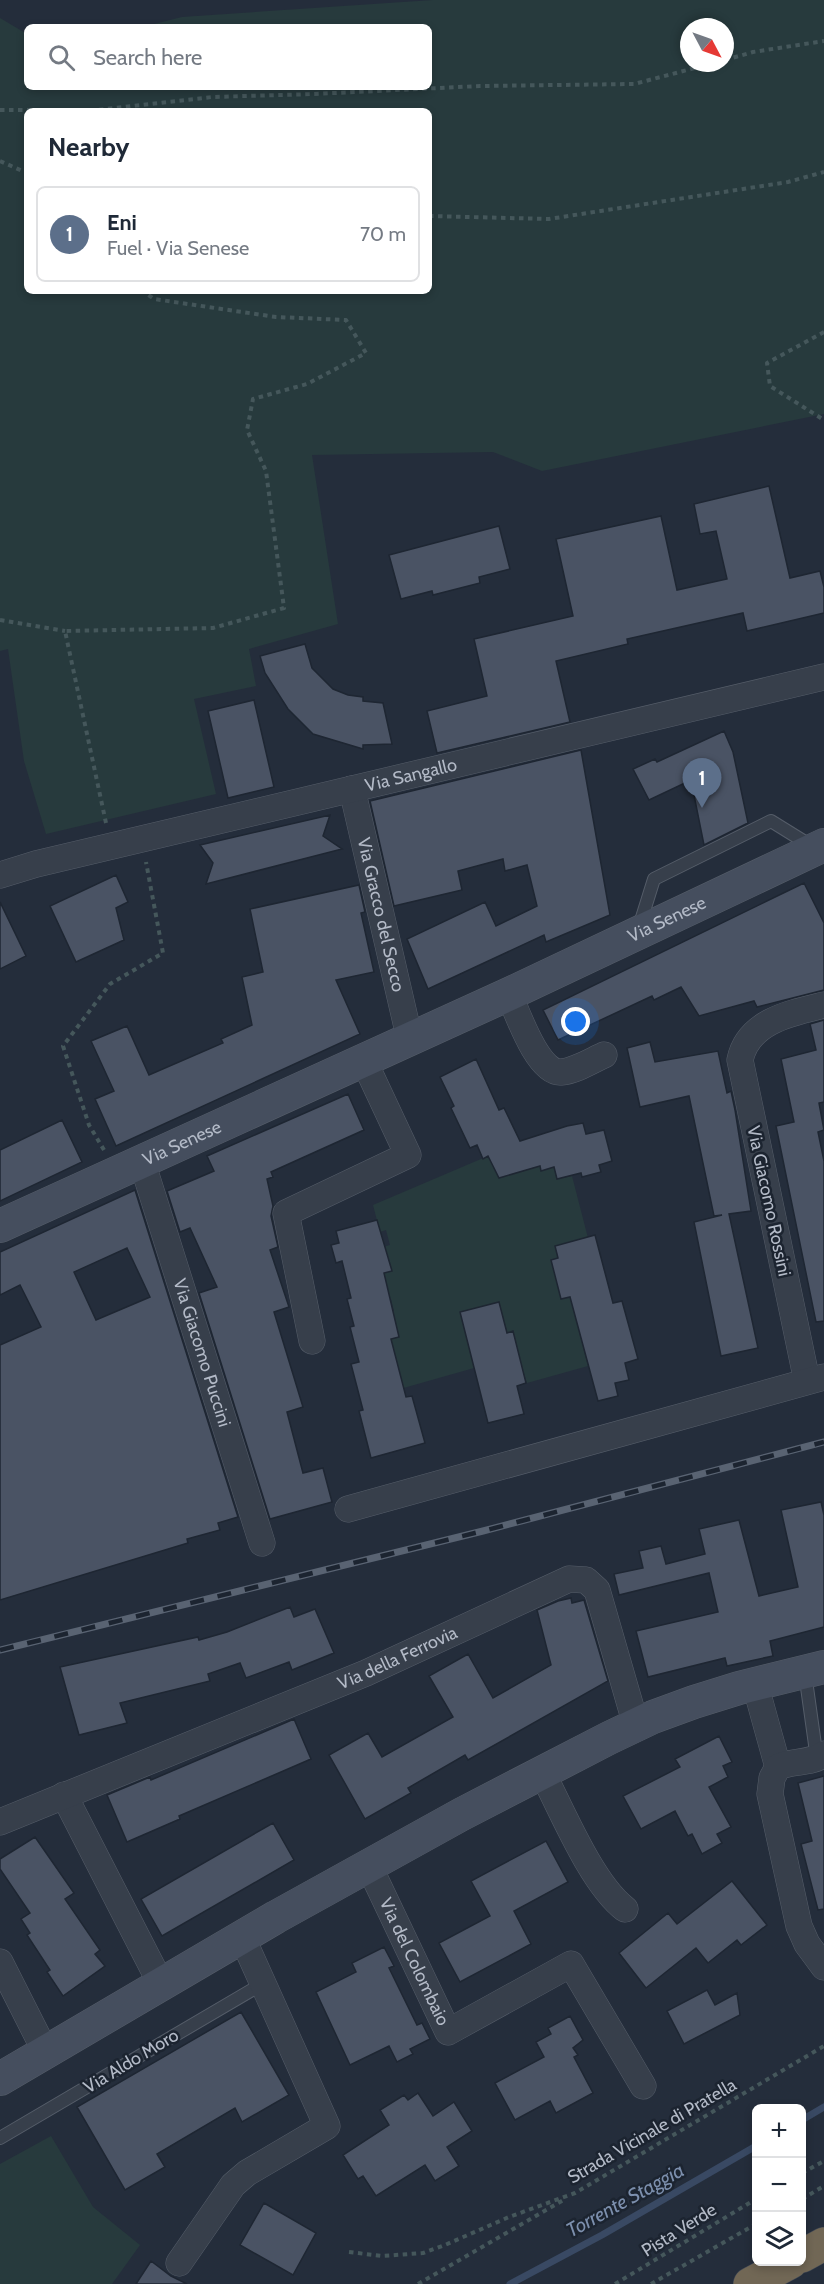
<!DOCTYPE html>
<meta charset="utf-8">
<style>
:root{--surface:#fff;--page:#f2f2f3;--text:#1f2937;--muted:#747a83;--line:#e0e1e3;--accent:#db2777}
body{margin:0;font-family:Cabin,sans-serif;background:var(--page);color:var(--text)}
.controls{position:absolute;right:18px;bottom:18px;display:grid;overflow:hidden;border-radius:9px;box-shadow:0 3px 9px #0003}
.controls button{width:54px;height:54px;display:grid;place-items:center;padding:0;border:0;border-bottom:2px solid var(--line);background:var(--surface);color:var(--text);font:30px sans-serif}
.compass{position:absolute;left:680px;top:18px;width:54px;height:54px;border-radius:50%;background:var(--surface);box-shadow:0 3px 9px #0003;rotate:131deg}
.you{position:absolute;left:576px;top:1022px;width:21px;height:21px;margin:-15px;border:4px solid #fff;border-radius:50%;background:#1a73e8;box-shadow:0 0 0 9px #1a73e833}
.badge{display:grid;place-items:center;width:39px;height:39px;border-radius:50%;background:var(--accent);color:#fff;font-size:20px;font-weight:700}
.pin{position:absolute;translate:-50% -50px;filter:drop-shadow(0 2px 3px #0008)}
.pin::after{content:'';position:absolute;top:32px;width:21px;height:18px;background:inherit;clip-path:polygon(0 0,100% 0,50% 100%)}
.list{margin:0;padding:0;list-style:none}
h2{display:flex;justify-content:space-between;align-items:center;height:78px;margin:0;padding:0 24px;font-size:26px}
h2 small{font-size:20px;font-weight:400;color:var(--muted)}
.list li{display:grid;grid-template-columns:39px 1fr auto;gap:18px;align-items:center;box-sizing:border-box;height:96px;margin:0 12px 12px;padding:0 12px;border:2px solid var(--line);border-radius:9px}
.list b{display:block;font-size:22px;white-space:nowrap}
.list p{margin:0;font-size:20px;white-space:nowrap;color:var(--muted)}
.list em{font-size:20px;font-style:normal;color:var(--muted)}
.icon{flex:none;width:33px;height:33px;fill:none;stroke:currentColor;stroke-width:2;stroke-linecap:round;stroke-linejoin:round}
.map{position:relative;flex:none;width:824px;height:2284px;overflow:hidden}
.search{position:absolute;background:var(--surface);box-shadow:0 3px 9px #0003;left:24px;top:24px;width:408px;height:66px;display:flex;align-items:center;gap:15px;box-sizing:border-box;padding:0 21px;border-radius:9px;color:var(--muted);font-size:22px}
.panel{position:absolute;background:var(--surface);box-shadow:0 3px 9px #0003;left:24px;top:108px;width:408px;height:186px;border-radius:9px}
.map>svg:first-child{display:block}
</style>
<div class="map">
<svg width="824" height="2284" viewBox="0 0 824 2284">
<rect width="100%" height="100%" fill="#242d3b"/>
<!-- green -->
<path fill="#273a3d" fill-rule="evenodd" d="M433 0H824V414L542 471 493 452 312 455 338 624 249 649 256 686 194 699 216 794 46 834 24 761 8 649 0 651V18L27 34V87H429V27H142L182 17ZM689 27H725V63H689ZM27 111H429V291H27Z
M488 1156 540 1166 541 1171 554 1167 557 1179 572 1176 588 1238 558 1258 551 1260 561 1299 573 1296 579 1331 588 1366 527 1383 523 1371 518 1372 499 1302 460 1312 474 1368 400 1389 388 1340 399 1337 396 1323 387 1314 394 1311 391 1299 387 1300 380 1273 392 1270 388 1257 379 1248 390 1245 386 1230 380 1232 373 1205Z
M51 2136 93 2207 140 2245 112 2284H0V2164Z"/>
<g fill="none" stroke-linecap="round" stroke-linejoin="round">
<!-- stream -->
<path stroke="#394963" stroke-width="7" d="M802 2120 824 2107
M510 2284 602 2235 756 2146"/>
</g>
<!-- building -->
<path fill="#4a5364" stroke="#1e2632" stroke-width="1.5" fill-rule="evenodd" d="M769 486 790 578 820 571 824 587V613L747 631 743 613 627 639 628 644 556 661 570 722 437 753 427 711 487 696 474 639 573 616 556 539 661 516 677 590 727 579 716 531 700 534 694 504Z
M499 526 510 569 479 577 480 583 433 595 432 591 401 599 389 555Z
M305 644 312 668 333 689 348 695 363 697V701L383 703 392 744 363 745V749L313 734 288 709 265 673 260 656Z
M254 700 274 787 228 798 208 711Z
M724 731 733 752 748 823 704 845 691 780 649 800 633 769 655 759 657 762Z
M581 750 610 915 546 942 544 935 428 989 407 939 485 902 496 926 537 906 527 865 505 871 503 859 458 871 462 890 394 906 370 801Z
M330 815 323 836 342 849 206 884 213 863 200 845Z
M116 875 128 902 116 908 124 940 76 962 50 906Z
M804 883 824 923V990L757 1007 754 1001 699 1016 681 987 654 1000 652 996 558 1040 543 1010Z
M359 885 365 912 361 913 374 972 336 980 360 1034 116 1146 95 1099 114 1091 91 1041 127 1026 149 1075 223 1043 221 1039 252 1025 242 977 263 972 250 909Z
M0 902 26 956 0 969Z
M824 1020V1102L819 1103 824 1130 818 1132 824 1161V1321L816 1322 776 1126 794 1122 781 1059 816 1050 810 1024Z
M650 1042 655 1062 718 1051 727 1093 731 1091 735 1110 751 1211 729 1214 758 1348 721 1356 694 1222 722 1215 714 1216 689 1096 640 1107 627 1048Z
M476 1059 499 1110 504 1108 520 1141 567 1126 583 1123 586 1134 604 1130 612 1161 599 1165 601 1172 582 1177 581 1173 557 1179 554 1167 541 1171 540 1166 499 1178 488 1156 483 1159 477 1145 470 1148 451 1108 454 1106 440 1077Z
M348 1094 364 1130 271 1172 273 1177 267 1179 273 1206 271 1216 278 1247 270 1250 289 1307 274 1312 303 1407 287 1412 303 1473 323 1468 332 1502 270 1519 199 1293 217 1287 190 1228 180 1232 167 1191 214 1171 207 1156Z
M62 1120 82 1162 0 1201V1150Z
M135 1190 238 1517 218 1523 220 1530 187 1539 188 1543 0 1600V1345L41 1327 20 1285 0 1295V1252ZM127 1248 150 1297 96 1320 74 1272Z
M377 1220 392 1271 384 1273 399 1337 391 1339 406 1397 412 1396 425 1443 371 1458 359 1411 363 1410 351 1364 359 1362 350 1327 354 1326 347 1299 351 1298 342 1261 336 1263 331 1245 339 1243 336 1231Z
M595 1235 613 1303 622 1301 638 1359 625 1363 629 1380 615 1383 618 1396 598 1401 570 1297 561 1299 551 1260 558 1258 555 1246Z
M499 1302 507 1333 513 1331 526 1383 517 1386 524 1414 488 1423 460 1312Z
M821 1502 824 1515V1627L770 1641 773 1656 727 1666 725 1658 648 1677 636 1631 718 1612 709 1573 619 1595 614 1574 643 1568 639 1551 661 1546 666 1564 705 1554 699 1529 739 1520 759 1596 798 1587 781 1510Z
M571 1598 572 1603 584 1600 608 1681 468 1760 465 1755 408 1788 411 1793 365 1819 329 1755 368 1733 382 1757 453 1717 429 1676 468 1654 493 1698 551 1665 537 1610 558 1601Z
M290 1607 294 1617 315 1609 334 1653 292 1670 289 1662 246 1678 240 1663 208 1674 210 1681 120 1703 127 1723 79 1735 60 1667 198 1637 199 1640 227 1632Z
M294 1719 311 1759 179 1816 180 1819 127 1842 107 1795 150 1777 151 1780Z
M719 1736 732 1762 723 1766 728 1777 709 1787 731 1827 717 1834 722 1843 702 1854 692 1834 688 1836 675 1811 641 1829 623 1796 680 1767 675 1759Z
M824 1776V1909L818 1910 801 1844 812 1841 798 1783Z
M273 1823 294 1860 162 1936 141 1899Z
M35 1837 74 1893 65 1899 100 1950 95 1954 105 1966 63 1996 47 1972 50 1970 27 1935 30 1933 21 1919 30 1913 0 1869V1859Z
M546 1841 568 1882 514 1911 531 1944 460 1982 439 1943 490 1916 471 1881Z
M732 1881 767 1925 741 1945 737 1940 708 1963 696 1948 646 1988 619 1953 668 1913 677 1924Z
M384 1947 394 1966 389 1968 417 2025 422 2023 430 2039 410 2049 413 2054 397 2062 389 2046 350 2065 316 1992 356 1972 352 1963Z
M707 1990 715 2005 737 1993 740 2015 684 2044 667 2011Z
M241 2012 289 2095 242 2122 235 2108 157 2154 165 2167 125 2190 77 2107Z
M570 2016 583 2040 573 2048 578 2055 574 2057 593 2093 556 2113 550 2101 515 2120 495 2083 544 2057 536 2042 551 2034 548 2028Z
M418 2093 433 2116 454 2102 472 2131 447 2147 459 2166 435 2181 425 2165 376 2196 363 2176 358 2179 343 2155 389 2125 380 2110 404 2095 408 2100Z
M264 2203 316 2233 293 2275 240 2245Z
M151 2261 171 2276 187 2284H136Z"/>
<g fill="none" stroke-linecap="round" stroke-linejoin="round">
<!-- lane casing -->
<g stroke="#555d69" stroke-width="14">
<path id="lane" d="M639 927 654 879 771 821 813 847
M805 1673 817 1759
M0 2138 262 1984"/>
</g>
<!-- street casing -->
<g stroke="#555d69" stroke-width="27">
<g id="street">
<path id="s1" d="M352 789 410 1040"/>
<path id="s2" d="M0 875 36 864 824 677"/>
<path d="M509 994C517 1012 538 1074 561 1072 575 1071 591 1061 604 1055"/>
<path id="s3" d="M142 1162 262 1543"/>
<path d="M312 1341 286 1213 408 1155 364 1061"/>
<path d="M807 1381 740 1060C748 1021 791 1013 824 1005"/>
<path d="M348 1509 824 1377"/>
<path d="M755 1684 778 1767"/>
<path d="M824 1754C811 1764 793 1760 778 1767L772 1778 770 1794 799 1926 807 1944 824 1967"/>
<path d="M542 1772C562 1811 592 1884 625 1909"/>
<path d="M64 1795 161 1984"/>
<path id="s4" d="M0 1822 366 1673 569 1579 586 1580 597 1590 636 1725"/>
<path id="s5" d="M369 1866 448 2032 571 1964 643 2086"/>
<path d="M0 1962 45 2051"/>
<path d="M179 2263 233 2185 247 2173 327 2126 242 1937"/>
</g>
</g>
<!-- secondary casing -->
<g stroke="#555d69" stroke-width="34">
<g id="secondary">
<path id="s6" d="M0 1226 509 994 824 845"/>
<path d="M0 2079 276 1917 462 1814 609 1738 653 1717 694 1702 739 1688 824 1667"/>
</g>
</g>
<!-- highway casing -->
<g stroke="#424a56" stroke-width="34">
<path id="highway" d="M802 2256 824 2244
M750 2284 791 2262"/>
</g>
<!-- path -->
<path stroke="#45575b" stroke-width="4" stroke-dasharray="4.5 4.5" stroke-linecap="butt" d="M725 60 753 52 824 41
M0 110H96L212 97 314 94 480 86 634 84 714 63
M0 161 27 173
M429 216 549 219 788 182 824 172
M824 332 767 363 770 386 824 420
M0 620 65 631
M106 823 65 631 213 628 284 608 266 471 247 430 253 399 307 384 366 353 346 320 276 317 154 299 143 291
M104 1150 89 1125 63 1046 110 984 163 953 146 862
M802 2173 824 2161
M802 2199 824 2186
M349 2252 382 2256 423 2253 445 2245 509 2217 575 2193 824 2046
M418 2284 565 2199
M615 2284 756 2199
M651 2284 756 2224"/>
<!-- lane -->
<use href="#lane" stroke="#373f4b" stroke-width="12"/>
<!-- street -->
<use href="#street" stroke="#373f4b" stroke-width="26"/>
<!-- secondary -->
<use href="#secondary" stroke="#454e5e" stroke-width="33"/>
<!-- highway -->
<use href="#highway" stroke="#716755" stroke-width="33"/>
<!-- rail casing -->
<g stroke="#596372" stroke-width="7">
<path id="rail" d="M0 1650 483 1531 824 1442"/>
</g>
<!-- rail -->
<use href="#rail" stroke="#1c2430" stroke-width="4.5" stroke-dasharray="14" stroke-linecap="butt"/>
</g>
<g text-anchor="middle" dominant-baseline="central" stroke-width="5" stroke-linejoin="round" paint-order="stroke">
<!-- street labels -->
<g font-size="18" fill="#b3bac7" stroke="#1c2430">
<text stroke="none"><textPath href="#s2" startOffset="423">Via Sangallo</textPath></text>
<text stroke="none"><textPath href="#s1" startOffset="129">Via Gracco del Secco</textPath></text>
<text stroke="none"><textPath href="#s6" startOffset="734">Via Senese</textPath></text>
<text stroke="none"><textPath href="#s6" startOffset="200">Via Senese</textPath></text>
<text transform="translate(769 1201) rotate(78)">Via Giacomo Rossini</text>
<text stroke="none"><textPath href="#s3" startOffset="200">Via Giacomo Puccini</textPath></text>
<text stroke="none"><textPath href="#s4" startOffset="430">Via della Ferrovia</textPath></text>
<text stroke="none"><textPath href="#s5" startOffset="106">Via del Colombaio</textPath></text>
<text transform="translate(131 2061) rotate(-31)">Via Aldo Moro</text>
<text transform="translate(652 2131) rotate(-30)">Strada Vicinale di Pratella</text>
<text transform="translate(679 2230) rotate(-32)">Pista Verde</text>
</g>
<!-- water labels -->
<g font-size="20" font-style="italic" fill="#7c8fad" stroke="#1c2430">
<text transform="translate(625 2200) rotate(-29)">Torrente Staggia</text>
</g>
</g>
</svg>
<div class="controls">
<button>+</button>
<button>−</button>
<button><svg class="icon" aria-label="layers" viewBox="0 0 24 24"><path d="M12 4l9 5-9 5-9-5zM3 14l9 5 9-5"/></svg></button>
</div>
<svg class="compass" viewBox="-18 -18 36 36"><path d="M0-13l5 13h-10z" fill="#e53935"/><path d="M0 13l5-13h-10z" fill="#747a83"/></svg>
<div class="you"></div>
<div class="pin badge" style="left:702px;top:808px;background:#5c6f8a">1</div>
<div class="search"><svg class="icon" aria-label="search" viewBox="0 0 24 24"><circle cx="10" cy="10" r="6"/><path d="M15 15l6 6"/></svg>Search here</div>
<section class="panel">
<h2>Nearby<small></small></h2>
<ul class="list">
<li><span class="badge" style="background:#5c6f8a">1</span><div><b>Eni</b><p>Fuel · Via Senese</p></div><em>70 m</em></li>
</ul>
</section>
</div>
